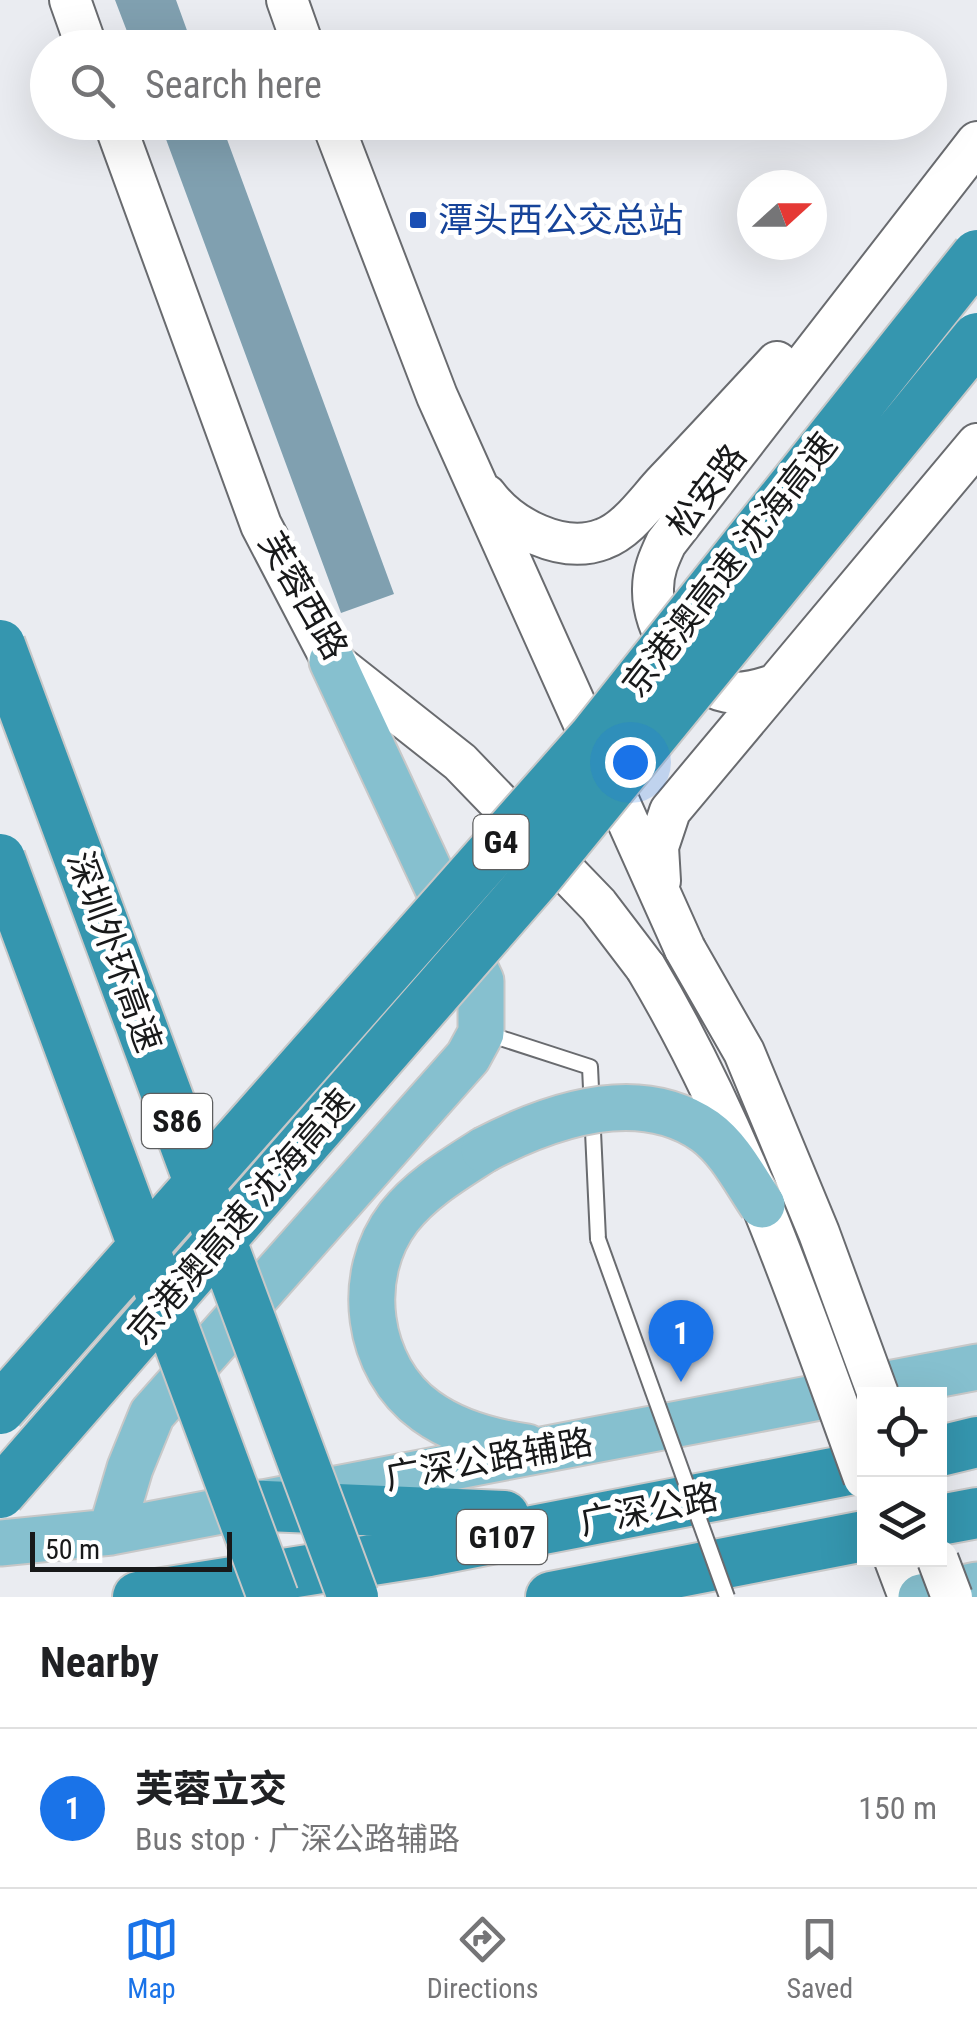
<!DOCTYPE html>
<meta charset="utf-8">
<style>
:root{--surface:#fff;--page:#f6f6f6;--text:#202124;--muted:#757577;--line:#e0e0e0;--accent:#1a73e8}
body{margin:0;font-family:"Roboto Condensed","Noto Sans SC",sans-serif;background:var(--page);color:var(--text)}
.controls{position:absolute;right:30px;bottom:30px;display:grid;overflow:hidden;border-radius:0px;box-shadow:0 10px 40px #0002}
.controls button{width:90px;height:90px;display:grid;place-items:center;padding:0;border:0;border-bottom:2px solid var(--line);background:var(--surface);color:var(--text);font:50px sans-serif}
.compass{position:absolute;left:737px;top:170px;width:90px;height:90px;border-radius:50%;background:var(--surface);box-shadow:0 10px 40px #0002;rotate:69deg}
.scale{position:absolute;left:30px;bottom:25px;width:202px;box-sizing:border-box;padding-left:10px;border:5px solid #18191a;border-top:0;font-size:28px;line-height:35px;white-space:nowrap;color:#18191a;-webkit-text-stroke:8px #fff;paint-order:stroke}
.you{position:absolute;left:630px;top:762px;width:35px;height:35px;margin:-25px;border:8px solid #fff;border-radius:50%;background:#1a73e8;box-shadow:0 0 0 15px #1a73e833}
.badge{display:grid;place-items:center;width:65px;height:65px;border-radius:50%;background:var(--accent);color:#fff;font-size:32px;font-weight:700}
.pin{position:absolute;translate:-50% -82px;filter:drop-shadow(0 2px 5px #0008)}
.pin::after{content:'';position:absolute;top:52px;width:35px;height:30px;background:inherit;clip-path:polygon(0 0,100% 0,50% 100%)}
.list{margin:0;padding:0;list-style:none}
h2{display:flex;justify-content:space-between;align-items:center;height:130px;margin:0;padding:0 40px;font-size:42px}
h2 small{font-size:32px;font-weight:400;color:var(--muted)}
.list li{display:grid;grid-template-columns:65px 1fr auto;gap:30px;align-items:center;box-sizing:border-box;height:160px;padding:0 40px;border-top:2px solid var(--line)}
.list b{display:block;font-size:38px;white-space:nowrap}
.list p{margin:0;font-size:32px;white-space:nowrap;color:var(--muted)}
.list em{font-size:32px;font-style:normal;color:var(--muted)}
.icon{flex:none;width:55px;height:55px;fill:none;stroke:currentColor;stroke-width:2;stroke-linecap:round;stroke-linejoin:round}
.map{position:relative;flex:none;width:977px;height:1597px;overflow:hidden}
.search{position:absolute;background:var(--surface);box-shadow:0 10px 40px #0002;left:30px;right:30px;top:30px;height:110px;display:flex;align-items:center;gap:25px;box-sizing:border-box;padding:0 35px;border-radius:55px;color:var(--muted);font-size:38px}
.sheet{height:290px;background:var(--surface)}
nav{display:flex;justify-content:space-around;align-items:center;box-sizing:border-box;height:140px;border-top:2px solid var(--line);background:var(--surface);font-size:28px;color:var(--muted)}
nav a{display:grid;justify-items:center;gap:5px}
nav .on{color:var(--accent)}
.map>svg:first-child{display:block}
</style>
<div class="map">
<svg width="977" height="1597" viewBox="0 0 977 1597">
<rect width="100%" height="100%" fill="#eaecf1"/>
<!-- water -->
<path fill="#80a0b0" d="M115 0H176L193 47H133Z
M160 123H221L394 594 341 613Z"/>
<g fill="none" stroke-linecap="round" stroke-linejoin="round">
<!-- lane casing -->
<g stroke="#696b6f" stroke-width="18">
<path id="lane" d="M488 1034 590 1067 598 1239"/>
</g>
<!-- secondary casing -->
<g stroke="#696b6f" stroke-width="44">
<path id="secondary" d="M70 0 87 48
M287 0 304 48
M114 122 261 525 332 661 460 762 598 905 646 968
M332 122 437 396 685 949
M486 495C510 527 562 555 603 539 628 530 647 501 665 482 703 442 740 402 777 362
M774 685C759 690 742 695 727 692 685 683 652 629 653 589 653 571 659 558 666 543L977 142
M660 881 658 847 670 811 977 444
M895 1560 909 1597"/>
</g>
<!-- primary casing -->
<g stroke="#c8c8c8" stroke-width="49">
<path id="primary" d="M484 1150C453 1170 422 1188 399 1217 354 1275 366 1368 426 1411 455 1432 492 1442 527 1447
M111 1532 130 1468 152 1414 468 1057 481 1033V981L332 661
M0 1543 111 1532 977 1367
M921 1597 977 1585"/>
</g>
<!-- highway casing -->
<g stroke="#c8c8c8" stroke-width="54">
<path id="highway" d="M940 1451 977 1442
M241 1505 504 1516
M940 1520 977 1513
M138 1597 429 1551 864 1467
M551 1597 864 1536"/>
</g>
<!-- lane -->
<use href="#lane" stroke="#fff" stroke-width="14"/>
<!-- secondary -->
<use href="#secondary" stroke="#fff" stroke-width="40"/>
<!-- primary -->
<use href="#primary" stroke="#86c0cf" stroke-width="45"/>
<!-- highway -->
<use href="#highway" stroke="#3596af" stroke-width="50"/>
<!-- lane-bridge casing -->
<g stroke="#696b6f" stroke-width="18" stroke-linecap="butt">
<path id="lane-bridge" d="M598 1239 727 1597"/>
</g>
<!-- secondary-bridge casing -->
<g stroke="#696b6f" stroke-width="44" stroke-linecap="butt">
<path id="secondary-bridge" d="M685 949 744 1052 819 1233 878 1394
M646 968C741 1127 801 1304 864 1478
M938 1560 952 1597"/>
</g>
<!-- primary-bridge casing -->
<g stroke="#c8c8c8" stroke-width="49" stroke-linecap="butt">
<path id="primary-bridge" d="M484 1150C549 1116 637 1084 705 1131 730 1149 745 1180 762 1205"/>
</g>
<!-- highway-bridge casing -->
<g stroke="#c8c8c8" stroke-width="54" stroke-linecap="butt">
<path id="highway-bridge" d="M0 645 353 1597
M0 859 273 1597
M0 1409 594 737 977 255
M0 1493 536 878 977 338"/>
</g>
<!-- lane-bridge -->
<use href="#lane-bridge" stroke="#fff" stroke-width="14"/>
<!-- secondary-bridge -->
<use href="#secondary-bridge" stroke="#fff" stroke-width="40"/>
<!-- primary-bridge -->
<use href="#primary-bridge" stroke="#86c0cf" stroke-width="45"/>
<!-- highway-bridge -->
<use href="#highway-bridge" stroke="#3596af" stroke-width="50"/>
</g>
<!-- markers -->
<rect fill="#1a4fb4" stroke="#fff" stroke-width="4" x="408" y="210" width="20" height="20" rx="5"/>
<g text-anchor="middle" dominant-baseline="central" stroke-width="10" stroke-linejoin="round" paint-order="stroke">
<!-- shield labels -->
<g fill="#fff" stroke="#5d5e5f" stroke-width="2.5">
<rect x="473.5" y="815" width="55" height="54" rx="8"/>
<rect x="142" y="1094" width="70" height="54" rx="8"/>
<rect x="457" y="1510" width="90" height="54" rx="8"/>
</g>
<g font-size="32" font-weight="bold" fill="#18191a">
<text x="501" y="842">G4</text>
<text x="177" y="1121">S86</text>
<text x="502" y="1537">G107</text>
</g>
<!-- transit labels -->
<g font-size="35" fill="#164399" stroke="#fff" text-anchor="start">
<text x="438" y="220">潭头西公交总站</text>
</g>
<!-- street labels -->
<g font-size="35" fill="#18191a" stroke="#fff">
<text transform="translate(707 491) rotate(-53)">松安路</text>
<text transform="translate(730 565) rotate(-52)">京港澳高速 沈海高速</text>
<text transform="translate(303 596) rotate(60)">芙蓉西路</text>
<text transform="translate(114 952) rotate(70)">深圳外环高速</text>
<text transform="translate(241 1217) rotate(-49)">京港澳高速 沈海高速</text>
<text transform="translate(489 1460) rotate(-10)">广深公路辅路</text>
<text transform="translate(649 1510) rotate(-11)">广深公路</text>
</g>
</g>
</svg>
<div class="controls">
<button><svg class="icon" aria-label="locate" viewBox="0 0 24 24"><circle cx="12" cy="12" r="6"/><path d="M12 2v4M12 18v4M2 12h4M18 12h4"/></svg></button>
<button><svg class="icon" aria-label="layers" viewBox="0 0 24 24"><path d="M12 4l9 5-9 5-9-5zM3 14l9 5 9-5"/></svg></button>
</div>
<svg class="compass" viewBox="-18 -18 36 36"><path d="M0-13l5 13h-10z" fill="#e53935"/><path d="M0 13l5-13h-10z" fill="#757577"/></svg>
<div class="scale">50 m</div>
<div class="you"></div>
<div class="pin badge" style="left:681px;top:1382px">1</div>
<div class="search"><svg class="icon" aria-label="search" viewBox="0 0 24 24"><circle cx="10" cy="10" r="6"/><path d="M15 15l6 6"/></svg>Search here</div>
</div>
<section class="sheet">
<h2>Nearby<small></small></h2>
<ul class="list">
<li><span class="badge">1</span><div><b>芙蓉立交</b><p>Bus stop · 广深公路辅路</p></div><em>150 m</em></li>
</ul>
</section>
<nav>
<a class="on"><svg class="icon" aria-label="map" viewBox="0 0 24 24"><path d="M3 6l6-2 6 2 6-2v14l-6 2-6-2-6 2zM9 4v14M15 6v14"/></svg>Map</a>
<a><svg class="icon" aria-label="directions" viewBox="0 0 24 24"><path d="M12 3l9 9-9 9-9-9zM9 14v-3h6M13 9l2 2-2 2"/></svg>Directions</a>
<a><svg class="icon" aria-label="saved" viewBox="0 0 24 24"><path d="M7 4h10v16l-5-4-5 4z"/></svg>Saved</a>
</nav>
